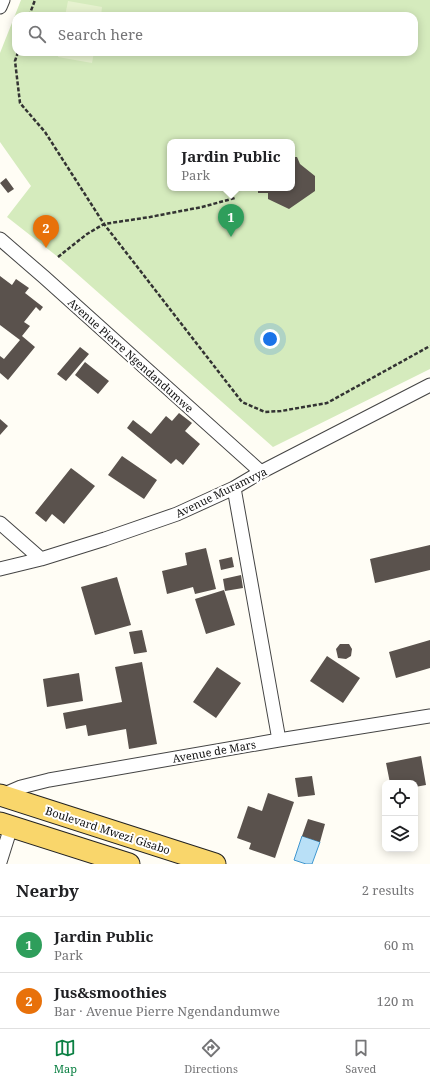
<!DOCTYPE html>
<meta charset="utf-8">
<style>
:root{--surface:#fff;--page:#f6f6f6;--text:#202124;--muted:#757577;--line:#e0e0e0;--accent:#0b8043}
body{margin:0;font-family:"Noto Serif",serif;background:var(--page);color:var(--text)}
.controls{position:absolute;right:12px;bottom:12px;display:grid;overflow:hidden;border-radius:8px;box-shadow:0 2px 10px #0003}
.controls button{width:36px;height:36px;display:grid;place-items:center;padding:0;border:0;border-bottom:1px solid var(--line);background:var(--surface);color:var(--text);font:20px sans-serif}
.you{position:absolute;left:270px;top:339px;width:14px;height:14px;margin:-10px;border:3px solid #fff;border-radius:50%;background:#1a73e8;box-shadow:0 0 0 6px #1a73e833}
.badge{display:grid;place-items:center;width:26px;height:26px;border-radius:50%;background:var(--accent);color:#fff;font-size:13px;font-weight:700}
.pin{position:absolute;translate:-50% -33px;filter:drop-shadow(0 1px 2px #0008)}
.pin::after{content:'';position:absolute;top:21px;width:14px;height:12px;background:inherit;clip-path:polygon(0 0,100% 0,50% 100%)}
.popup{position:absolute;left:167px;top:139px;width:128px;height:52px;box-sizing:border-box;display:grid;place-content:center;border-radius:8px;background:var(--surface);filter:drop-shadow(0 1px 3px #0005);font-size:13px;white-space:nowrap;color:var(--muted)}
.popup b{font-size:15px;color:var(--text)}
.popup::after{content:'';position:absolute;left:50%;top:100%;margin-left:-8px;border:8px solid transparent;border-top-color:var(--surface)}
.list{margin:0;padding:0;list-style:none}
h2{display:flex;justify-content:space-between;align-items:center;height:52px;margin:0;padding:0 16px;font-size:17px}
h2 small{font-size:13px;font-weight:400;color:var(--muted)}
.list li{display:grid;grid-template-columns:26px 1fr auto;gap:12px;align-items:center;box-sizing:border-box;height:56px;padding:0 16px;border-top:1px solid var(--line)}
.list b{display:block;font-size:15px;white-space:nowrap}
.list p{margin:0;font-size:13px;white-space:nowrap;color:var(--muted)}
.list em{font-size:13px;font-style:normal;color:var(--muted)}
.icon{flex:none;width:22px;height:22px;fill:none;stroke:currentColor;stroke-width:2;stroke-linecap:round;stroke-linejoin:round}
.map{position:relative;flex:none;width:430px;height:864px;overflow:hidden}
.search{position:absolute;background:var(--surface);box-shadow:0 2px 10px #0003;left:12px;right:12px;top:12px;height:44px;display:flex;align-items:center;gap:10px;box-sizing:border-box;padding:0 14px;border-radius:12px;color:var(--muted);font-size:15px}
.sheet{height:164px;background:var(--surface)}
nav{display:flex;justify-content:space-around;align-items:center;box-sizing:border-box;height:56px;border-top:1px solid var(--line);background:var(--surface);font-size:11px;color:var(--muted)}
nav a{display:grid;justify-items:center;gap:2px}
nav .on{color:var(--accent)}
.map>svg:first-child{display:block}
</style>
<div class="map">
<svg width="430" height="864" viewBox="0 0 430 864">
<rect width="100%" height="100%" fill="#fffdf5"/>
<!-- green -->
<path fill="#d5ebbd" fill-rule="evenodd" d="M21 0H430V369L273 447 58 257 7 217 31 186 0 142V53ZM16 16H414V52H16ZM170 142H292V188H170Z"/>
<!-- pitch -->
<path fill="#e6f2cf" d="M68 1 102 7 101 16H65Z
M59 52H94L92 63 58 57Z"/>
<!-- water -->
<path fill="#b9e0f7" stroke="#3f96cf" d="M302 836 320 842 312 864H306L294 860Z"/>
<!-- building -->
<path fill="#5a524d" d="M292 157H297L300 164 315 176V191L289 209 268 199V193H258V188H292Z
M6 178 14 189 8 193 0 183Z
M0 276 12 285 16 279 29 288 25 293 43 307 40 311 36 307 24 322 30 326 22 336 35 347 8 380 0 373V356L4 359 20 340 0 325Z
M80 347 89 354 66 381 57 374Z
M85 362 109 381 98 394 75 375Z
M179 413 192 423 185 431 200 444 183 465 176 459 171 464 127 428 133 420 151 434 166 416 172 421Z
M0 419 8 426 0 435Z
M122 456 157 480 144 499 108 475Z
M71 468 95 486 64 524 52 514 46 522 35 513Z
M430 545V570L375 583 370 559Z
M206 548 216 589 195 594 193 587 167 594 162 571 187 565 185 553Z
M232 557 234 567 221 570 219 560Z
M241 575 243 588 225 591 223 579Z
M117 577 131 625 95 635 81 587Z
M224 590 235 625 206 634 195 599Z
M142 630 147 652 134 654 129 632Z
M430 640V668L396 678 389 652Z
M340 644H349L352 649 351 656 346 659 338 658 336 649Z
M327 656 360 678 343 703 310 681Z
M142 662 157 744 129 749 126 729 88 736 86 725 66 729 63 713 122 702 115 667Z
M217 667 241 683 216 718 193 702Z
M79 673 83 701 47 707 43 679Z
M421 756 426 785 415 787V783H390L386 763Z
M312 776 315 795 298 797 295 778Z
M268 793 294 802 275 858 249 849 251 843 237 838 248 806 262 811Z
M308 819 325 824 320 842 302 836Z"/>
<g fill="none" stroke-linecap="round" stroke-linejoin="round">
<!-- minor casing -->
<g stroke="#444" stroke-width="15">
<path id="minor" d="M0 7 3 0
M0 239 44 277 261 472
M234 488 279 740
M0 523 41 559
M0 569 41 559 105 539 177 514 234 488 261 472 430 385
M0 796 21 787 49 780 279 740 430 716
M0 862 11 827"/>
</g>
<!-- primary casing -->
<g stroke="#222" stroke-width="23">
<path id="primary" d="M0 795 215 864
M0 823 129 864"/>
</g>
<!-- path -->
<path stroke="#333" stroke-width="2.5" stroke-dasharray="4 2" stroke-linecap="butt" d="M29 16 35 0
M18 52 15 61 20 103 45 132 104 224 242 402 265 412 281 411 327 403 430 346
M58 257 87 234 104 224 150 217 202 207 235 198"/>
<!-- minor -->
<use href="#minor" stroke="#fff" stroke-width="13"/>
<!-- primary -->
<use href="#primary" stroke="#f9d66b" stroke-width="21"/>
</g>
<g text-anchor="middle" dominant-baseline="central" stroke-width="4" stroke-linejoin="round" paint-order="stroke">
<!-- street labels -->
<g font-size="11" fill="#111" stroke="#fff">
<text transform="translate(131 355) rotate(42)">Avenue Pierre Ngendandumwe</text>
<text transform="translate(221 492) rotate(-26)">Avenue Muramvya</text>
<text transform="translate(214 751) rotate(-10)">Avenue de Mars</text>
<text transform="translate(108 830) rotate(18)">Boulevard Mwezi Gisabo</text>
</g>
</g>
</svg>
<div class="controls">
<button><svg class="icon" aria-label="locate" viewBox="0 0 24 24"><circle cx="12" cy="12" r="6"/><path d="M12 2v4M12 18v4M2 12h4M18 12h4"/></svg></button>
<button><svg class="icon" aria-label="layers" viewBox="0 0 24 24"><path d="M12 4l9 5-9 5-9-5zM3 14l9 5 9-5"/></svg></button>
</div>
<div class="you"></div>
<div class="pin badge" style="left:231px;top:237px;background:#2e9e5b">1</div>
<div class="popup"><b>Jardin Public</b>Park</div>
<div class="pin badge" style="left:46px;top:248px;background:#e8710a">2</div>
<div class="search"><svg class="icon" aria-label="search" viewBox="0 0 24 24"><circle cx="10" cy="10" r="6"/><path d="M15 15l6 6"/></svg>Search here</div>
</div>
<section class="sheet">
<h2>Nearby<small>2 results</small></h2>
<ul class="list">
<li><span class="badge" style="background:#2e9e5b">1</span><div><b>Jardin Public</b><p>Park</p></div><em>60 m</em></li>
<li><span class="badge" style="background:#e8710a">2</span><div><b>Jus&amp;smoothies</b><p>Bar · Avenue Pierre Ngendandumwe</p></div><em>120 m</em></li>
</ul>
</section>
<nav>
<a class="on"><svg class="icon" aria-label="map" viewBox="0 0 24 24"><path d="M3 6l6-2 6 2 6-2v14l-6 2-6-2-6 2zM9 4v14M15 6v14"/></svg>Map</a>
<a><svg class="icon" aria-label="directions" viewBox="0 0 24 24"><path d="M12 3l9 9-9 9-9-9zM9 14v-3h6M13 9l2 2-2 2"/></svg>Directions</a>
<a><svg class="icon" aria-label="saved" viewBox="0 0 24 24"><path d="M7 4h10v16l-5-4-5 4z"/></svg>Saved</a>
</nav>
